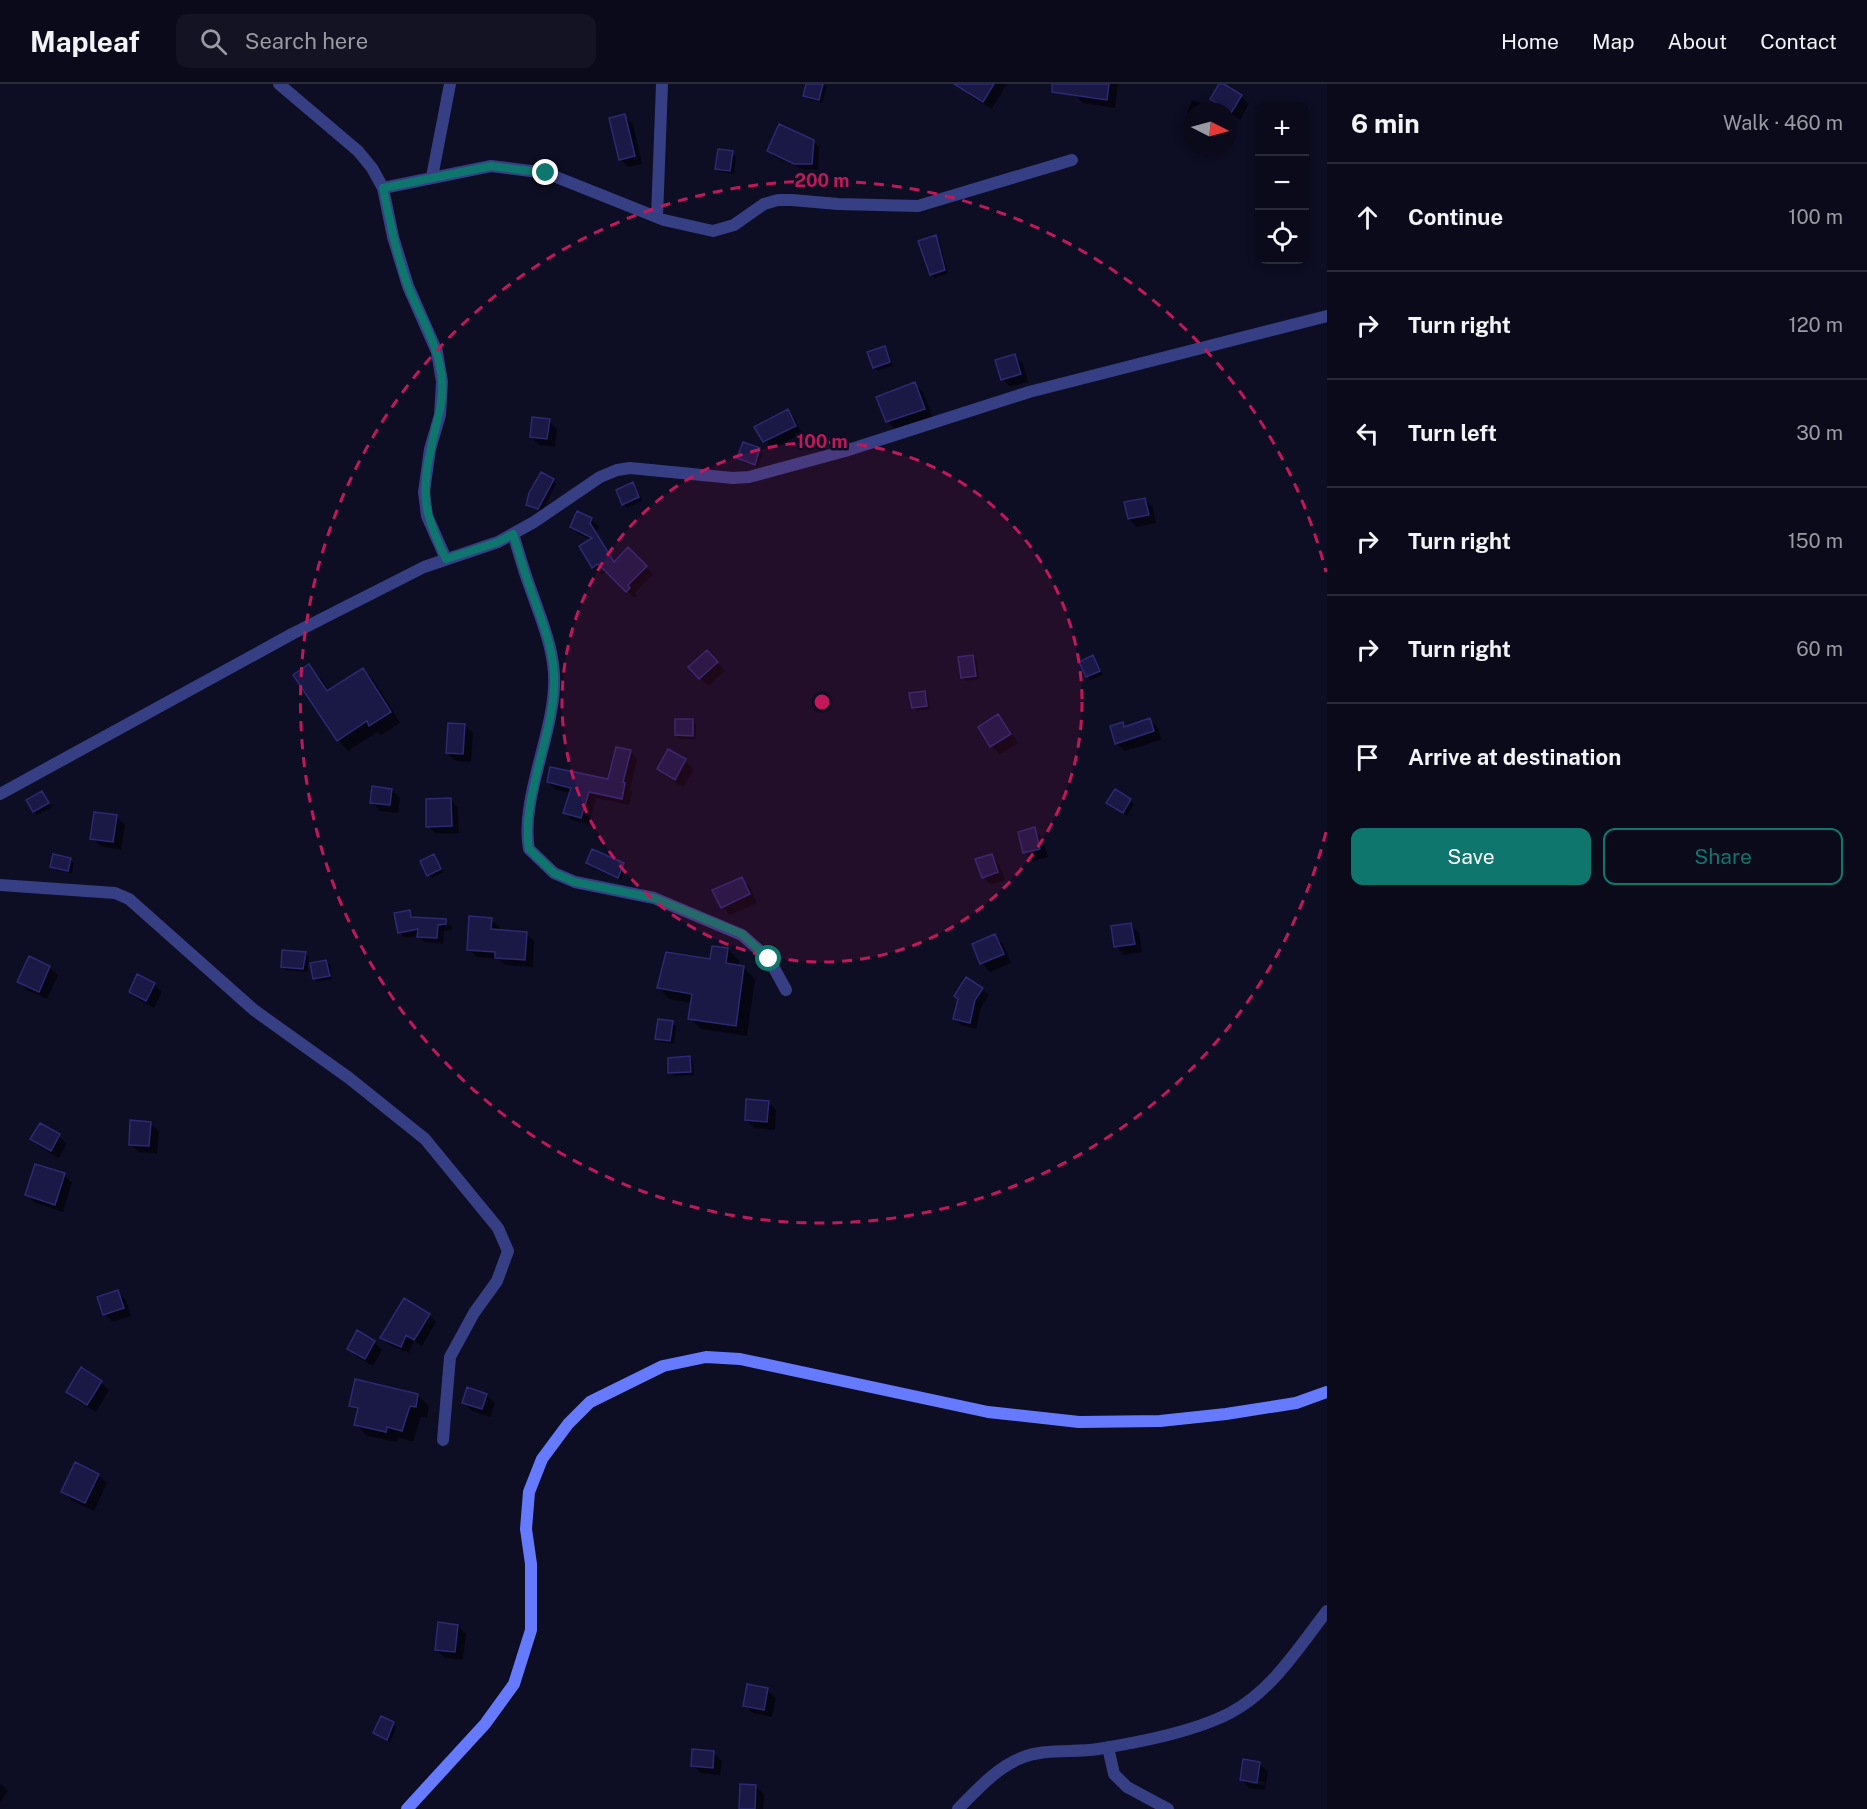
<!DOCTYPE html>
<meta charset="utf-8">
<style>
:root{--surface:#0a0a1a;--page:#131323;--text:#f1f3f6;--muted:#999aa2;--line:#2a2b39;--accent:#0f766e}
body{margin:0;font-family:"Public Sans",sans-serif;background:var(--page);color:var(--text)}
.controls{position:absolute;right:18px;top:18px;display:grid;overflow:hidden;border-radius:12px;box-shadow:0 3px 9px #0003}
.controls button{width:54px;height:54px;display:grid;place-items:center;padding:0;border:0;border-bottom:2px solid var(--line);background:var(--surface);color:var(--text);font:30px sans-serif}
.compass{position:absolute;left:1183px;top:18px;width:54px;height:54px;border-radius:50%;background:var(--surface);box-shadow:0 3px 9px #0003;rotate:96deg}
.stop{position:absolute;width:18px;height:18px;margin:-14px;border:4px solid #0f766e;border-radius:50%;background:#fff}
.stop.end{background:#0f766e;border-color:#fff;box-shadow:0 2px 6px #0008}
.list{margin:0;padding:0;list-style:none}
h2{display:flex;justify-content:space-between;align-items:center;height:78px;margin:0;padding:0 24px;font-size:26px}
h2 small{font-size:20px;font-weight:400;color:var(--muted)}
.list li{display:grid;grid-template-columns:39px 1fr auto;gap:18px;align-items:center;box-sizing:border-box;height:108px;padding:0 24px;border-top:2px solid var(--line)}
.list b{display:block;font-size:22px;white-space:nowrap}
.list em{font-size:20px;font-style:normal;color:var(--muted)}
.actions{display:flex;gap:12px;padding:18px 24px}
.actions a{flex:1;padding:14px 0;border:2px solid var(--accent);border-radius:12px;text-align:center;font-size:21px;color:var(--accent)}
.actions .main{background:var(--accent);color:#fff}
.icon{flex:none;width:33px;height:33px;fill:none;stroke:currentColor;stroke-width:2;stroke-linecap:round;stroke-linejoin:round}
.map{position:relative;flex:none;width:1327px;height:1725px;overflow:hidden}
header{display:flex;align-items:center;gap:36px;box-sizing:border-box;height:84px;padding:0 30px;background:var(--surface);border-bottom:2px solid var(--line)}
header strong{font-size:28px}
nav{display:flex;gap:33px;margin-inline-start:auto;font-size:21px}
.search{width:420px;height:54px;background:var(--page);display:flex;align-items:center;gap:15px;box-sizing:border-box;padding:0 21px;border-radius:12px;color:var(--muted);font-size:22px}
main{display:flex}
aside{flex:1;background:var(--surface)}
.map>svg:first-child{display:block}
</style>
<header>
<strong>Mapleaf</strong>
<div class="search"><svg class="icon" aria-label="search" viewBox="0 0 24 24"><circle cx="10" cy="10" r="6"/><path d="M15 15l6 6"/></svg>Search here</div>
<nav><a>Home</a><a>Map</a><a>About</a><a>Contact</a></nav>
</header>
<main>
<div class="map">
<svg width="1327" height="1725" viewBox="0 0 1327 1725">
<rect width="100%" height="100%" fill="#0d0d23"/>
<!-- shadow -->
<path fill="#0007" fill-rule="evenodd" d="M807 0 827 2 822 19 808 15 804 11Z
M966 0H1007L992 25 971 13 963 4Z
M1077 0H1118L1115 24 1083 19 1075 11Z
M1221 0 1241 12 1249 20 1240 36 1220 23 1212 15Z
M1192 16 1202 20 1206 24 1205 27H1192V32L1190 31 1187 28Z
M624 32 633 40 642 80 628 83 620 75Z
M813 57 819 63 818 86 802 85 775 73 769 67Z
M732 69 736 73 734 90 720 88 716 84Z
M935 153 939 157 948 189 935 194 931 190Z
M884 264 888 267 893 282 878 287 874 284Z
M1014 272 1023 280 1028 298 1010 303 1002 295Z
M915 300 923 308 933 333 895 345 887 337Z
M787 326 794 333 802 350 772 364 756 343Z
M549 337 557 345 555 363 540 361 531 353Z
M760 365 763 369 758 383 742 378 739 374Z
M553 396 556 400 542 427 531 424 528 421Z
M633 400 637 404 642 417 627 424 623 420Z
M1145 415 1153 424 1156 439 1137 443 1129 435Z
M591 435 599 443 596 448 616 479 628 466 653 490 635 509 637 512 634 514 607 487 601 491 594 483 581 463 591 456 579 450 571 443Z
M973 572 977 576 979 595 966 597 962 593Z
M1093 573 1103 591 1091 596 1087 592Z
M715 576 725 587 708 602 700 594Z
M309 582 320 593 329 607 363 585 374 596 400 639 381 651 377 648 348 667 338 656Z
M924 608 928 612 930 625 917 627 913 624Z
M998 632 1006 640 1018 659 1000 670 991 662 980 643Z
M1150 636 1158 644 1161 656 1125 667 1116 659 1122 640 1126 644Z
M692 637 696 640V655H680L676 651Z
M465 641 473 649 471 678 456 677 447 669Z
M630 667 637 675 630 706 632 708 629 721 596 714 589 741 572 736 565 728 571 709 556 706 548 698 609 697Z
M669 667 685 677 694 685 683 703 667 693 658 685Z
M392 706 400 714 398 729 380 727 372 718Z
M42 708 52 723 37 731 34 727Z
M450 715 458 724 459 749 436 750 428 742Z
M1130 716 1134 720 1127 732 1108 719Z
M116 733 125 741 121 766 100 762 92 754Z
M1034 745 1042 753 1048 773 1033 777 1025 769 1019 749Z
M991 771 999 780 1005 796 991 801 983 793Z
M434 772 444 788 432 794 429 791Z
M70 775 74 779 72 789 56 786 52 782Z
M587 779 623 780 626 784 621 796 591 783Z
M742 795 750 803 757 819 730 831 722 823Z
M409 828 416 834 445 837 452 843V846L444 847 443 860 425 858 419 852 405 854 399 848Z
M491 835 500 843 499 847 526 849 534 857 533 883 505 881 498 875 477 873 468 865Z
M1131 841 1139 849 1142 868 1124 871 1116 862Z
M995 852 1003 860 1011 879 990 888 982 879 974 861Z
M728 865 739 877 738 883 744 884 755 895 747 952 701 945 690 934 692 919 669 915 658 903 711 877Z
M305 869 309 873 307 888 286 886 283 883Z
M326 877 330 881 332 895 318 898 314 894Z
M49 883 58 891 47 915 27 906 19 898Z
M154 900 162 908 154 924 139 916 130 908Z
M982 905 989 911 981 923 976 945 961 941 954 934Z
M672 939 676 942 674 960 660 958 657 954Z
M689 974 693 978 694 991 674 992 670 988Z
M768 1018 776 1026 775 1046 755 1044 746 1036Z
M150 1039 159 1047 157 1070 139 1068 130 1060Z
M59 1052 67 1060 59 1074 40 1063 32 1055Z
M64 1091 72 1099 63 1128 35 1119 27 1111Z
M118 1208 126 1216 131 1232 113 1238 104 1230Z
M429 1231 436 1238 422 1262 414 1257 409 1269 389 1261 382 1254Z
M374 1258 382 1266 373 1282 357 1273 349 1265Z
M101 1298 109 1306 96 1328 76 1316 68 1307Z
M418 1311 429 1322 427 1334 421 1333 413 1358 398 1353 397 1358 367 1352 356 1340 359 1329 351 1322Z
M487 1311 495 1320 490 1333 472 1327 464 1319Z
M98 1391 107 1399 94 1427 71 1416 63 1407Z
M458 1542 466 1550 463 1576 445 1574 436 1566Z
M767 1606 776 1614 772 1633 753 1629 745 1621Z
M382 1634 397 1643 390 1658 375 1649Z
M713 1668 722 1677 720 1691 701 1689 692 1681Z
M1260 1680 1268 1688 1265 1706 1249 1704 1241 1696ZM1248 1696 1265 1698 1264 1701 1248 1699Z
M0 1699 8 1707 0 1718Z
M756 1702 764 1710 763 1725H740Z"/>
<!-- building -->
<path fill="#1a1845" stroke="#2d2972" stroke-width="1.5" d="M806 0H823L819 16 803 12Z
M954 0H994L983 18Z
M1052 0H1109L1107 16 1052 8Z
M1219 0H1224L1242 11 1231 29 1210 15Z
M625 30 635 72 619 76 609 34Z
M779 40 814 56 812 80H794L767 67Z
M718 65 733 67 730 87 715 85Z
M936 151 945 186 930 191 918 157Z
M885 262 890 278 873 284 867 268Z
M1015 270 1021 290 1001 296 995 276Z
M915 298 925 325 886 338 876 313Z
M788 325 796 342 763 358 754 343Z
M532 333 550 335 547 355 530 353Z
M743 358 760 364 755 381 737 374Z
M541 388 554 395 538 425 526 421 529 409Z
M633 398 639 413 622 421 616 406Z
M1145 414 1149 431 1128 435 1124 418Z
M577 427 592 434 590 439 614 478 628 463 647 482 628 501 630 504 626 508 598 480 592 484 579 462 592 454 570 443Z
M707 566 718 578 699 595 688 583Z
M973 571 976 592 961 594 958 573Z
M1093 571 1100 587 1086 593 1079 578Z
M309 580 327 607 363 584 391 628 369 642 367 637 337 657 293 591Z
M925 607 927 622 912 624 909 609Z
M998 630 1011 650 990 663 978 643Z
M1150 634 1154 647 1115 660 1110 642 1123 638 1124 643Z
M675 635H693V652L675 651Z
M448 639 465 640 463 670 446 669Z
M616 663 631 666 623 698 625 699 622 715 589 708 581 734 563 729 571 704 547 698 550 683 608 695Z
M668 665 686 675 675 696 657 685Z
M372 702 392 705 390 721 370 719Z
M1115 705 1131 715 1123 729 1106 719Z
M42 707 49 719 33 728 26 716Z
M451 714 452 742 426 743V715Z
M94 728 117 731 113 758 90 755Z
M1035 743 1040 765 1023 769 1018 748Z
M592 765 624 779 618 794 586 779Z
M53 770 71 774 68 787 50 783Z
M434 770 441 785 427 792 420 777Z
M992 770 998 788 982 794 975 775Z
M742 793 750 810 721 824 712 806Z
M410 826 411 833 446 835V840L438 841 437 854 417 853 418 845 398 849 394 829Z
M469 832 492 834 491 845 527 848 525 876 495 874V868L467 866Z
M1131 839 1135 860 1114 863 1111 842Z
M995 850 1004 870 980 880 972 860Z
M712 862 728 864 726 879 744 882 736 942 688 935 692 910 657 904 666 868 710 875Z
M282 866 306 868 303 885 281 883Z
M29 872 50 882 39 908 17 898Z
M326 876 330 892 313 895 310 879Z
M137 890 155 899 146 917 129 908Z
M966 893 983 904 975 916 970 939 953 935 958 915 954 912Z
M658 935 673 937 670 957 655 955Z
M690 972 691 988 668 989V974Z
M746 1015 769 1017 767 1038 745 1036Z
M130 1036 151 1038 149 1062 129 1061Z
M40 1039 60 1050 51 1067 30 1055Z
M35 1080 65 1089 55 1121 25 1111Z
M118 1206 124 1224 103 1231 97 1213Z
M404 1214 430 1230 414 1256 406 1251 401 1263 380 1254Z
M357 1246 375 1257 365 1275 347 1265Z
M81 1283 102 1297 87 1321 66 1308Z
M355 1295 418 1310 416 1323 410 1322 402 1347 387 1343 386 1348 354 1341 358 1324 349 1322Z
M467 1303 487 1310 482 1325 462 1319Z
M75 1378 99 1390 85 1419 61 1408Z
M438 1538 458 1541 455 1568 435 1566Z
M747 1600 768 1604 764 1626 743 1622Z
M381 1632 394 1638 387 1656 373 1649Z
M692 1665 714 1667 713 1684 691 1682Z
M1243 1675 1260 1678 1257 1699 1240 1696Z
M740 1700 756 1701 755 1725H739Z"/>
<g fill="none" stroke-linecap="round" stroke-linejoin="round">
<!-- minor -->
<path stroke="#363f84" stroke-width="12" d="M279 0 358 67 372 84 383 104 393 153 408 202 437 268 442 298 440 331 430 365 424 408 427 432 446 475
M432 93 450 0
M383 104 491 82 546 89 664 136 713 147 734 141 764 120 778 116H792L838 120 918 122 1072 76
M657 133 662 0
M513 450C519 469 524 488 531 506 542 538 556 569 554 603 552 653 520 718 529 765L554 789 575 798 654 814 742 851 769 875 786 906
M0 710 292 550 424 483 498 458 534 438 600 393 617 386 630 384 733 394 749 393 845 367 1029 308 1327 232
M0 801 115 809 129 815 254 926 349 994 425 1055 498 1144 508 1167 497 1197 474 1229 450 1273 443 1356
M1108 1663 1114 1690 1127 1703 1168 1725
M958 1725C977 1706 996 1684 1021 1674 1045 1664 1073 1669 1098 1665 1140 1658 1193 1648 1230 1629 1272 1607 1299 1563 1327 1527"/>
<!-- secondary -->
<path stroke="#667aff" stroke-width="12" d="M407 1725 485 1640 514 1600 531 1546V1480L526 1445 529 1408 542 1375 568 1340 590 1318 663 1282 706 1273 740 1275 988 1328 1079 1338 1160 1337 1226 1330 1296 1319 1327 1308"/>
</g>
<g fill="none" stroke-linecap="round" stroke-linejoin="round">
<!-- route -->
<path stroke="#0f766e" stroke-width="8" d="M546 89 491 82 383 104C390 137 396 170 408 202 420 233 440 263 442 297 444 320 435 342 431 364 420 412 425 432 446 475L498 458 513 450C519 469 524 488 531 506 542 538 556 569 554 603 552 654 521 717 529 765L554 789 575 798 654 814 742 850 769 875"/>
</g>
<!-- distance rings -->
<circle cx="822" cy="618" r="260" fill="#c2185b" fill-opacity=".12"/>
<g fill="none" stroke="#c2185b" stroke-width="3" stroke-dasharray="10 8">
<circle cx="822" cy="618" r="260"/>
<path d="M1326 748A521 521 0 1 1 1326 488"/>
</g>
<circle cx="822" cy="618" r="9" fill="#c2185b" stroke="#0d0d23" stroke-width="3"/>
<g font-size="18" text-anchor="middle" font-weight="bold" fill="#c2185b" stroke="#0d0d23" stroke-width="5" stroke-linejoin="round" paint-order="stroke">
<text x="822" y="103">200 m</text>
<text x="822" y="364">100 m</text>
</g>
</svg>
<div class="controls">
<button>+</button>
<button>−</button>
<button><svg class="icon" aria-label="locate" viewBox="0 0 24 24"><circle cx="12" cy="12" r="6"/><path d="M12 2v4M12 18v4M2 12h4M18 12h4"/></svg></button>
</div>
<svg class="compass" viewBox="-18 -18 36 36"><path d="M0-13l5 13h-10z" fill="#e53935"/><path d="M0 13l5-13h-10z" fill="#999aa2"/></svg>
<div class="stop" style="left:769px;top:875px"></div>
<div class="stop end" style="left:546px;top:89px"></div>
</div>
<aside>
<h2>6 min<small>Walk · 460 m</small></h2>
<ul class="list">
<li><svg class="icon" aria-label="ahead" viewBox="0 0 24 24"><path d="M12 20V5M6 11l6-6 6 6"/></svg><div><b>Continue</b></div><em>100 m</em></li>
<li><svg class="icon" aria-label="right" viewBox="0 0 24 24"><path d="M7 20v-9h11M14 6l5 5-5 5"/></svg><div><b>Turn right</b></div><em>120 m</em></li>
<li><svg class="icon" aria-label="left" viewBox="0 0 24 24"><path d="M17 20v-9H6M10 6l-5 5 5 5"/></svg><div><b>Turn left</b></div><em>30 m</em></li>
<li><svg class="icon" aria-label="right" viewBox="0 0 24 24"><path d="M7 20v-9h11M14 6l5 5-5 5"/></svg><div><b>Turn right</b></div><em>150 m</em></li>
<li><svg class="icon" aria-label="right" viewBox="0 0 24 24"><path d="M7 20v-9h11M14 6l5 5-5 5"/></svg><div><b>Turn right</b></div><em>60 m</em></li>
<li><svg class="icon" aria-label="arrive" viewBox="0 0 24 24"><path d="M6 21V4h12l-3 4 3 4H6"/></svg><div><b>Arrive at destination</b></div></li>
</ul>
<div class="actions"><a class="main">Save</a><a>Share</a></div>
</aside>
</main>
